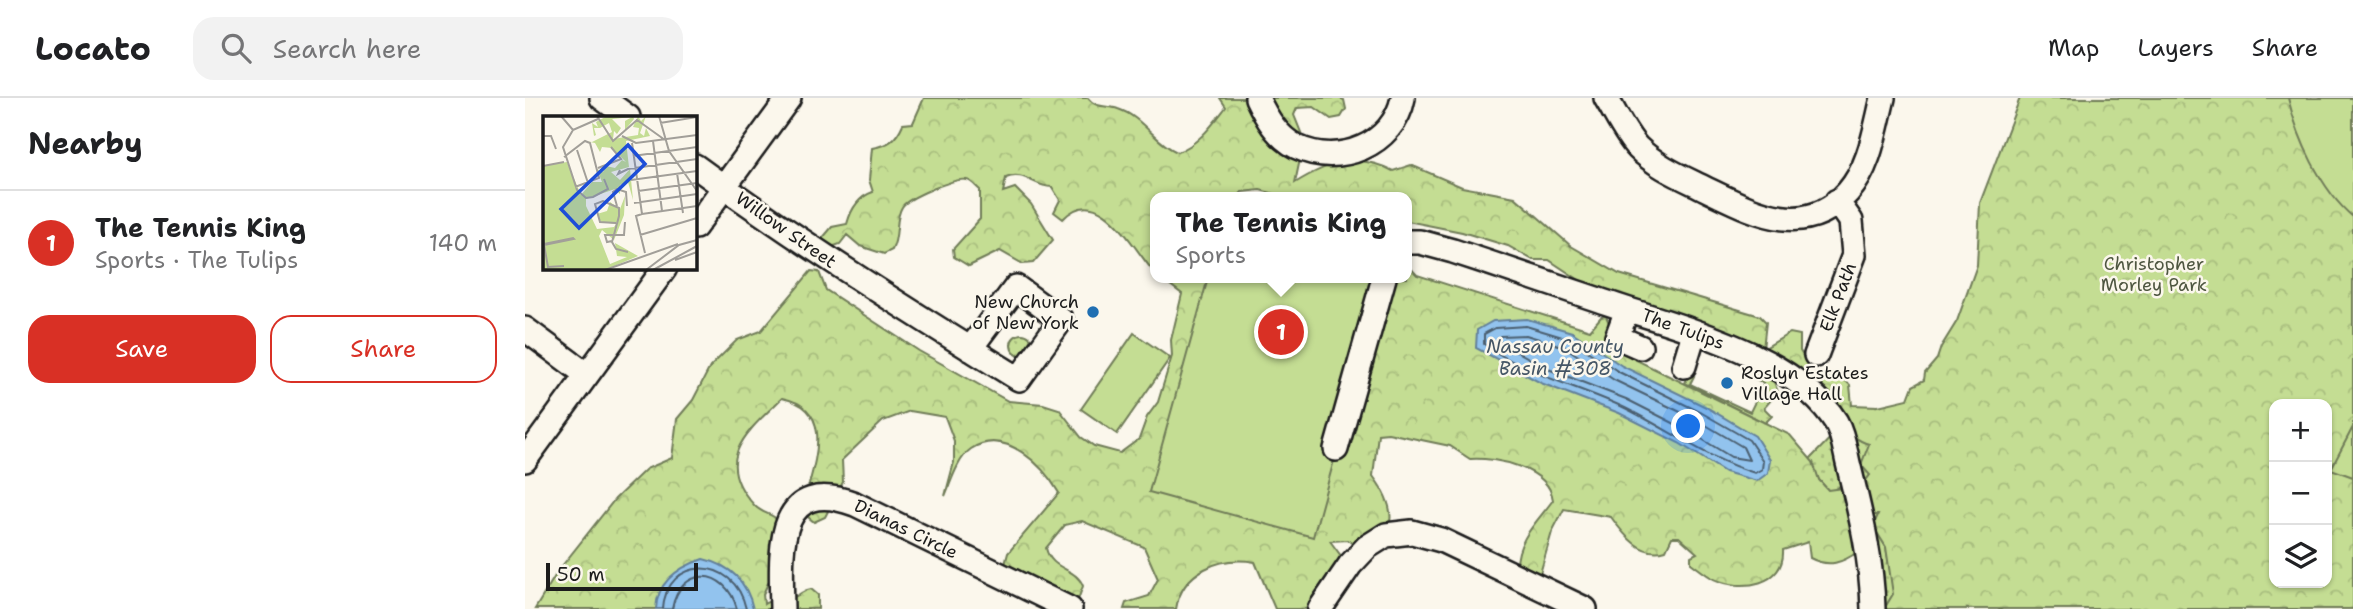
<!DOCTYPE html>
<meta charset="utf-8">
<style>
:root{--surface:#fff;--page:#f2f2f2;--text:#202124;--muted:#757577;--line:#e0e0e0;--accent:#d93025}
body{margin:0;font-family:"Shantell Sans",sans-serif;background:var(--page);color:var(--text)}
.controls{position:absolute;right:21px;bottom:21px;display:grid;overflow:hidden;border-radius:14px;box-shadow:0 2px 5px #0004}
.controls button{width:63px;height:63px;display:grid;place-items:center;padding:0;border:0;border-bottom:2px solid var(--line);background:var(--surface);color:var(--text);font:35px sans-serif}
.scale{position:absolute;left:21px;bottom:18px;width:152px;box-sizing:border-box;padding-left:7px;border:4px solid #1c1c1c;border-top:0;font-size:19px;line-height:24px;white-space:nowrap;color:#1c1c1c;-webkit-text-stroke:5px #fbf7ec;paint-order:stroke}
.you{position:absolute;left:1164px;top:329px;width:24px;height:24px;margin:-18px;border:5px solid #fff;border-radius:50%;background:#1a73e8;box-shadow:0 0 0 10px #1a73e833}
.badge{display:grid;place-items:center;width:46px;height:46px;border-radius:50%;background:var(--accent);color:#fff;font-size:23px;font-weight:700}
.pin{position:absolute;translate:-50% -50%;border:4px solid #fff;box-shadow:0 2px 7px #0006}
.popup{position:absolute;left:625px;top:94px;width:262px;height:91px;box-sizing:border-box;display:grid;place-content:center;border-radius:14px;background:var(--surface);filter:drop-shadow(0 2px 5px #0005);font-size:23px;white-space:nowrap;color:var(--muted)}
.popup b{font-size:26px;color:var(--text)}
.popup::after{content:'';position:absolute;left:50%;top:100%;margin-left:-14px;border:14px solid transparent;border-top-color:var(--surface)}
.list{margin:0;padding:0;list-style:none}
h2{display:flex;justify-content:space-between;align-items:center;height:91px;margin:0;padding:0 28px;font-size:30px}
h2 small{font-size:23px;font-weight:400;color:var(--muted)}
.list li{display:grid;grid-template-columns:46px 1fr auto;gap:21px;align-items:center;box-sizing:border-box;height:105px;padding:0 28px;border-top:2px solid var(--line)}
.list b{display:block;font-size:26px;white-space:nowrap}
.list p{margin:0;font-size:23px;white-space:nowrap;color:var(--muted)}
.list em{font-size:23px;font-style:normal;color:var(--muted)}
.actions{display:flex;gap:14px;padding:21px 28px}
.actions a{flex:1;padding:16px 0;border:2px solid var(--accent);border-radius:21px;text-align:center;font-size:24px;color:var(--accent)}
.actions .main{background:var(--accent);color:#fff}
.icon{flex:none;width:38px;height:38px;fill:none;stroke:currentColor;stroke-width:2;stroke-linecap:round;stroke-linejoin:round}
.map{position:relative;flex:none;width:1828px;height:511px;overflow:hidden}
header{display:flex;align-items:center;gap:42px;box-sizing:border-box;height:98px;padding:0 35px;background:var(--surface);border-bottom:2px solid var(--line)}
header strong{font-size:33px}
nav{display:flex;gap:38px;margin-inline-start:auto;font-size:24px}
.search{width:490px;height:63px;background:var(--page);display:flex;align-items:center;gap:18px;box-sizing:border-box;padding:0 24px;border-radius:21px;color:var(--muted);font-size:26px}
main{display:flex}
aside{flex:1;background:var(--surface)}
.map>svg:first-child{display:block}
</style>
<header>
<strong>Locato</strong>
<div class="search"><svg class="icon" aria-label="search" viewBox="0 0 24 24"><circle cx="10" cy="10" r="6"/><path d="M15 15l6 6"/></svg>Search here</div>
<nav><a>Map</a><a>Layers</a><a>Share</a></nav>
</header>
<main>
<aside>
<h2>Nearby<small></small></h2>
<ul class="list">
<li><span class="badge">1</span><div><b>The Tennis King</b><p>Sports · The Tulips</p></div><em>140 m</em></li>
</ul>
<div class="actions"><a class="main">Save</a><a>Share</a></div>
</aside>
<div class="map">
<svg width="1828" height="511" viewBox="0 0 1828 511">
<defs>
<pattern id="grass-dots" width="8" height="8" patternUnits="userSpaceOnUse" patternTransform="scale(1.75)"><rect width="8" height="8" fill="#c4dd93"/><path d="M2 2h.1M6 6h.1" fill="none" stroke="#a8bd7e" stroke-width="1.8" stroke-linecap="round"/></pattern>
<pattern id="forest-crowns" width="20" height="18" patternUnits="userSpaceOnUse" patternTransform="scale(1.75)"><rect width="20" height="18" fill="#c4dd93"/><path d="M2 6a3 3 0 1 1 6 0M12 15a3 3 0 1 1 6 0" fill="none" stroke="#a8bd7e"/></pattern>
</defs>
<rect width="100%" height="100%" fill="#fbf7ec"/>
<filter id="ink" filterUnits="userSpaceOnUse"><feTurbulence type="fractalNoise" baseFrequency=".0143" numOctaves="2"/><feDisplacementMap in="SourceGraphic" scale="14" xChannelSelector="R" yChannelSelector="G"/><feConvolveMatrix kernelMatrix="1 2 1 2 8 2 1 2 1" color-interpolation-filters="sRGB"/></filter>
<g filter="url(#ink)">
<!-- grass -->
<path fill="url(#grass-dots)" stroke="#707c58" stroke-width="2" d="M486 247a11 11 0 1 1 22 0a11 11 0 1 1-22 0Z
M1224 271 1249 284 1253 294 1239 310 1247 318 1240 325 1160 285 1164 276 1169 278 1165 286 1225 314 1239 285 1221 277Z
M1314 331 1344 346 1341 370 1345 377 1339 385 1322 382 1309 393 1303 392 1294 382 1285 361Z
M1354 416 1348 428 1361 449 1369 496 1359 511 1341 417Z"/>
<!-- forest -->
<path fill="url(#forest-crowns)" stroke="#707c58" stroke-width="2" fill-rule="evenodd" d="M399 0H563C571 11 582 7 593 11 618 19 629 44 652 54 673 47 687 27 701 9L695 0H814L819 2 821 11 816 19 806 21 789 9 772 10 769 17 779 42 770 85C802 65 833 54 868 73L886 67 937 89 990 99 1046 148 1094 176 1235 218 1241 224 1238 251 1265 235 1275 237V253L1288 275 1314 276 1325 287 1327 307 1353 308 1383 301 1388 288 1399 282 1400 275 1412 261 1416 249 1432 223 1452 167 1455 105 1495 0H1828V511H1359L1368 496 1361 449 1348 428 1353 417H1341L1334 453C1317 465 1304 470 1285 460L1283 444 1258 452C1260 487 1217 494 1189 481 1181 477 1173 470 1166 465V458L1172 455 1154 439H1147L1141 452C1116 460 1099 437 1086 419L1039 411 1027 434 1014 479 992 468C992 441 1013 423 1028 402 1024 370 971 359 945 361L925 348 863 335 853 336 848 378C869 406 872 427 852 457L841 458 823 442 805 443 819 462 807 511H750L730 464C695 458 657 473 651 511H599L601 505 624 498 633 481 619 449 557 423 540 427 521 450C526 473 551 469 558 488L551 507 479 470 483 455 534 395C519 369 481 328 446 351 433 360 426 384 420 398L429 364V343L420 319 385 313 358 323 317 362 318 384 300 419 289 424 277 414C284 376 317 312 257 300 222 334 186 362 230 408 236 414 242 415 249 419 255 424 259 435 263 442L238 496 239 506C248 499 260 504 269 499 277 496 278 492 286 491L293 497V511H10L33 473 90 401 121 371 147 360 152 321 168 302 185 269 212 242 236 233 286 173 294 174 301 192 394 253 483 303 518 306 534 311 556 339 569 348 595 355 614 341 622 319 633 304 647 258 646 242 657 196 636 180H882V166L892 177 1065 232 1076 219 1081 218 1095 251 1105 259 1265 337 1288 364 1294 382 1303 392 1317 390 1322 382 1339 385 1345 377 1336 367 1344 346C1322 341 1285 295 1280 274L1065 189 1024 162H1008L983 148 937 134 882 123V99H761L735 92 717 94 713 99H630V175C609 153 575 81 538 121L529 114 535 102 527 89C509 89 499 72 481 80L478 94 490 90 506 106 528 142 508 165 498 166 475 153 444 168 429 159 428 151 455 121V92C451 89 447 83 442 82 431 79 382 100 377 109 369 122 375 136 367 152L359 156 335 148 322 137 315 146 304 150 296 142 307 129 322 126C326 111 333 99 348 94L344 82 347 50C364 47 371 42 378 26L388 25ZM1749 306H1802V485H1749Z"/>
<!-- pitch -->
<path fill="#c4dd93" stroke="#707c58" stroke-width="2" d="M1763 0H1828V119C1795 91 1773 41 1763 0Z
M683 180H859L788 439 624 394Z
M609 235 645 260 592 336 556 311Z
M1828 329V379L1806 371Z"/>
<!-- water -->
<path fill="#92c3ee" stroke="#63809a" stroke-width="2" d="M1002 221 1047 234 1097 268 1181 309 1230 338 1245 362 1243 375 1232 383 1200 374 1154 345 1094 315 1016 285 951 250 952 232 968 223Z
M178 461C205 467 222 483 228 511H131C132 483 154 469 178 461Z"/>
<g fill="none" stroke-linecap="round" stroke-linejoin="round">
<!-- shore -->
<path stroke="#4b5f70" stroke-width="2" d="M1001 228 1044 241 1094 274 1177 315 1224 342 1238 363 1237 371 1230 375C1186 363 1143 331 1100 310 1054 288 1001 277 959 246V236L970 230Z
M1001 237 1040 249 1089 282 1174 323 1218 349 1224 362 1206 359 1162 332 1101 301 1023 271 972 242 975 238Z
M138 511C141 458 209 456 221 511
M147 511C155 467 201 469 212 511"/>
<!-- minor casing -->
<g stroke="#1c1c1c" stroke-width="28">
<path id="minor" d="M77 0 103 19
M732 0C741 19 752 39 772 49 814 69 869 47 878 0
M1081 0C1091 16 1100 36 1113 50 1132 69 1157 79 1181 91 1227 113 1280 143 1323 94 1345 69 1350 32 1358 0
M170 68C274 144 384 213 494 281L536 222 491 189 445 251
M170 129 264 0
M882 144H895L928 153C977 169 1026 186 1074 202 1148 228 1267 254 1311 324 1318 336 1320 352 1323 365 1335 414 1347 461 1348 511
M1102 212 1092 239 1115 249
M0 231 62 277
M1291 257 1329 157 1326 123 1312 103
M1159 268 1169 235
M811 351 859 180
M0 362 140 170
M257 511C256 457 248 376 330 406L545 511
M795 511 825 467 842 449 861 437 887 434 916 442 1060 511"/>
</g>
<!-- minor -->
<use href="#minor" stroke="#fbf7ec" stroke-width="23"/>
</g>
</g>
<!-- markers -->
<g fill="#1f6fb2" stroke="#fbf7ec" stroke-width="2.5">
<circle cx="568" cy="214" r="7"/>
<circle cx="1202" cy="285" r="7"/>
</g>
<g text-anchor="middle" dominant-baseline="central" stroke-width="5" stroke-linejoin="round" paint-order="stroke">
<!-- street labels -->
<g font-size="18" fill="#1c1c1c" stroke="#fbf7ec">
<text transform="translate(261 132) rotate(35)">Willow Street</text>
<text transform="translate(1313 199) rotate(-69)">Elk Path</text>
<text transform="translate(1158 231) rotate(20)">The Tulips</text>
<text transform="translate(381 431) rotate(26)">Dianas Circle</text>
</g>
<!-- park labels -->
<g font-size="18" fill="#4e5640" stroke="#fbf7ec">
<text x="1629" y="166">Christopher<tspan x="1629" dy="21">Morley Park</tspan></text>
</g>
<!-- poi labels -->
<g font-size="18" fill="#1c1c1c" stroke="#fbf7ec" text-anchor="end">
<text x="554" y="204">New Church<tspan x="554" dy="21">of New York</tspan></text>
<text x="1216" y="275" text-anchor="start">Roslyn Estates<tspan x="1216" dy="21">Village Hall</tspan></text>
</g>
<!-- water labels -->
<g font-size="19" font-style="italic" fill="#455666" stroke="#fbf7ec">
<text x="1030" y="248">Nassau County<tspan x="1030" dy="22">Basin #308</tspan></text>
</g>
</g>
<!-- overview -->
<g transform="translate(18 18)">
<rect width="154" height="154" fill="#fbf7ec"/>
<path d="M64 0H90L91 3 82 14V5L89 1 69 3 78 12 74 18 71 15 70 23 95 19 96 12 90 11 95 0 98 5 103 0 97 17 101 20 103 12 107 20 83 25 86 51 68 56 77 64 87 53 90 84 85 66 77 69V78L72 73 43 83V90L54 113 71 111 73 108 58 106 54 98 64 95 67 86 77 93 82 80 81 99 71 124 59 114 56 120 67 148 84 141 74 140 72 127 95 140 62 154H0V50L24 46 38 79 49 66H59L54 53 60 56 63 50 72 52 79 44 83 46 69 32 59 31 57 36 52 27 42 25 49 26 69 16 66 7 57 12H51L53 19 51 20 49 7 55 11 53 6Z" fill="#c4dd93"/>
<path fill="none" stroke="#a29f99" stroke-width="2" d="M18 0 30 14 55 3M54 0 70 25 94 4 122 24M116 0 126 35 154 75M117 7 154 1M30 14 20 31 34 74 43 82 50 81 65 73 61 63M0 20H8L13 33M79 20 93 27 154 19M110 25 119 95M89 27 99 98M34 34 45 67M90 40 154 31M21 41 42 25 47 27 56 62 32 71M0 50 21 46M55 52 78 43 68 31M77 54 75 58 85 53 154 43M134 57 140 97M88 64 154 55M95 75 154 67M91 87 154 78M74 90 70 76 74 73 83 76 84 90M99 98 154 90M99 98 93 100 102 137M73 107 57 106 52 88 60 85 76 92V100L69 126 73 133 85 136M97 119 154 102M0 123 5 151 21 150M69 125 64 126 62 119H81L82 106M1 128 30 122 31 123 1 129M132 144 154 136M62 154 135 128M103 154 136 129 154 124M110 154 154 130"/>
<path fill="#1d4ed8" fill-opacity="0.15" stroke="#1d4ed8" stroke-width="3.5" d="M85 29 102 48 36 112 18 93Z"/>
<rect width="154" height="154" fill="none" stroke="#1c1c1c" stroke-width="3.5"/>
</g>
</svg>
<div class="controls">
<button>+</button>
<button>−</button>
<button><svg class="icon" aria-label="layers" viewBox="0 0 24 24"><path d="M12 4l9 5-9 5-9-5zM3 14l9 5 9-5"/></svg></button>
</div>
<div class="scale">50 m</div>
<div class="you"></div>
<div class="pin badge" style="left:756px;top:234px">1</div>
<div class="popup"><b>The Tennis King</b>Sports</div>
</div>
</main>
